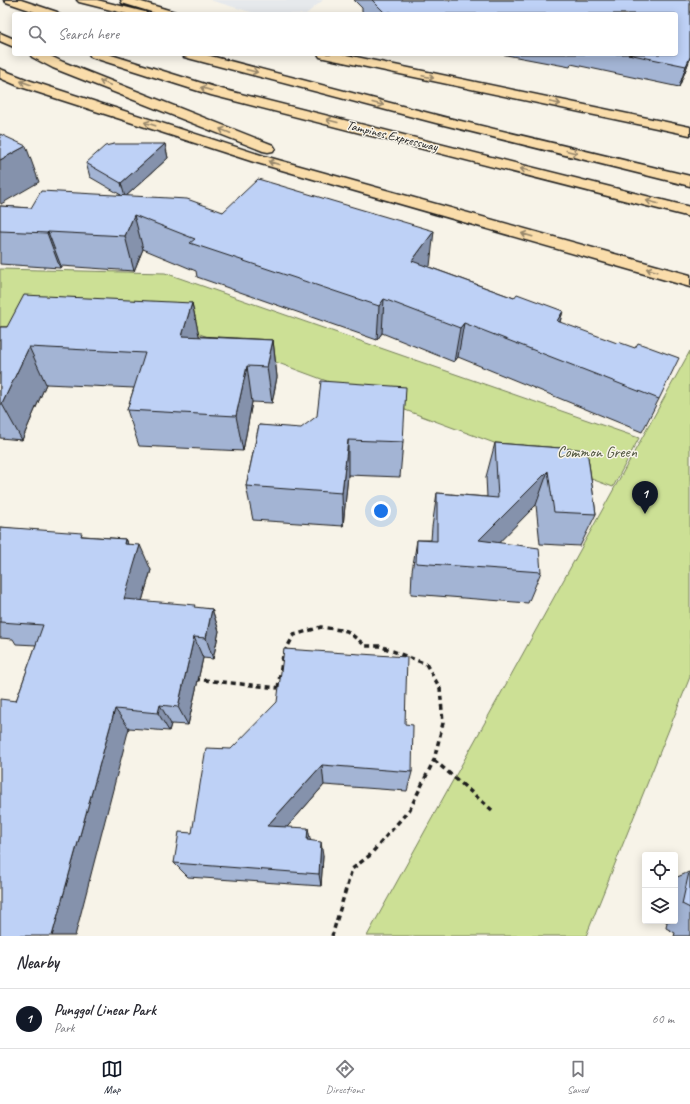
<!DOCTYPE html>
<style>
:root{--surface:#fff;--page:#f2f2f3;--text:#2b2b33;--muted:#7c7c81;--line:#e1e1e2;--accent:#111827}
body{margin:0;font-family:Caveat,sans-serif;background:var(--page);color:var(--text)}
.controls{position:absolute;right:12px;bottom:12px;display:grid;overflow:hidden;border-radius:4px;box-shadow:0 2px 10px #0003}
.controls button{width:36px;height:36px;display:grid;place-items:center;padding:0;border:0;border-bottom:1px solid var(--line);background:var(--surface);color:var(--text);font:20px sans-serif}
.you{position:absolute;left:381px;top:511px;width:14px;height:14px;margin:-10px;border:3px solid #fff;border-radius:50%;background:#1a73e8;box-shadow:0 0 0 6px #1a73e833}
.badge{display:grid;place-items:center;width:26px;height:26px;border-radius:50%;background:var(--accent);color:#fff;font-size:13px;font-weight:700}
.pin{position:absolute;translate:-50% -33px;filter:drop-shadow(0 1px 2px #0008)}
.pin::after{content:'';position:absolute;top:21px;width:14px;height:12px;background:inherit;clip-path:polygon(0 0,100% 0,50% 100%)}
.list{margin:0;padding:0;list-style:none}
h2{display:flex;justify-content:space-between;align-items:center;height:52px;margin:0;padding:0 16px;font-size:17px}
h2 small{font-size:13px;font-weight:400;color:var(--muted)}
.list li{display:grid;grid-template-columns:26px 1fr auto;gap:12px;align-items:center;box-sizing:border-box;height:60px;padding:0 16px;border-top:1px solid var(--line)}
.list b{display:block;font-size:15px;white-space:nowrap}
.list p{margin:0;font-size:13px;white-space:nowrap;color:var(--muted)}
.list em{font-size:13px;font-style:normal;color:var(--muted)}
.icon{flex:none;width:22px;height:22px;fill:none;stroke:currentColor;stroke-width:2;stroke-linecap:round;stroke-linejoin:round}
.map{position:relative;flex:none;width:690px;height:936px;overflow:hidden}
.search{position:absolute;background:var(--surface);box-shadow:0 2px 10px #0003;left:12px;right:12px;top:12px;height:44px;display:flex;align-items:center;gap:10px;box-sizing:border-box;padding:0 14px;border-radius:4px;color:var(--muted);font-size:15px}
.sheet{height:112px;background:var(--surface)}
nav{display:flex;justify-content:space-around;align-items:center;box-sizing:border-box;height:56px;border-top:1px solid var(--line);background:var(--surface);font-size:11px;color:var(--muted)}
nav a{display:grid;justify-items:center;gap:2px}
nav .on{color:var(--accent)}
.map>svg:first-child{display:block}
</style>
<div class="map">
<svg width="690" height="936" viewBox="0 0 690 936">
<rect width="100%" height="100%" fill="#f7f3e8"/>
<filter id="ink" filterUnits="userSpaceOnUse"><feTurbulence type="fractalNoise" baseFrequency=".025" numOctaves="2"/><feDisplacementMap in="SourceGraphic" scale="8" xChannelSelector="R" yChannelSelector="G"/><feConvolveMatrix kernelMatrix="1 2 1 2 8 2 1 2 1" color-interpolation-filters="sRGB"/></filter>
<g filter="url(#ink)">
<!-- built -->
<path fill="#e6e9ec" d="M210 0H323L306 14H257Z"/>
<!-- green -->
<path fill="#cce095" stroke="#747e58" d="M0 269 165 273 639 438 613 487 181 327 0 353Z
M690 351V677L586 936H367Z"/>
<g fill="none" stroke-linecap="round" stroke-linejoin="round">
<!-- highway casing -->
<g stroke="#1c1c1c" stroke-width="3">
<path id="highway" d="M4 0H21L57 12 59 14H41L6 2Z
M77 0H97L145 12 147 14H127L79 2Z
M121 0H135L175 12 177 14H158L122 3Z
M0 33 14 39V47L0 41Z
M30 54H46L63 62 273 145 275 148 273 151 268 152 263 151 53 68 32 57Z
M89 54H108L221 89 690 207V217L211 95 91 57Z
M182 54H203L444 117 690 176V186L436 123 184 57Z
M318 54H342L690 127V135L324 58 320 57Z
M0 69 31 81 264 156 690 275V287L254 162 21 87 0 78Z"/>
</g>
<!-- path -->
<path stroke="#1c1c1c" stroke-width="3.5" stroke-dasharray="5 4" stroke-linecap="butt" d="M195 679 278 688
M278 688 283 655 294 635 321 627 347 631 366 646H380L426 664 440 688 443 723 434 760 410 809 369 856 352 869 332 936
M434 760 492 810"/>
<!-- highway -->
<use href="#highway" fill="#faddab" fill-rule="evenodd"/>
</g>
<!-- wall -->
<path fill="#a3b4d4" stroke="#1c1c1c" d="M354 0H690V59L679 87 571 64 570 67 501 54H676V14H365L362 11V8Z
M165 144 168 158 126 196 223 212 430 266 429 267 514 298 563 311 560 322 659 399 642 432 458 357 454 362 382 333 377 340 197 277 196 271 143 249 134 271 61 266 60 268 0 264V206L31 208 121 195 90 177 86 163Z
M192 303 199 336 273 340 277 377 272 403 252 402 243 451 139 446 127 410 134 388 46 384 22 440 0 438V327H7Z
M259 425 403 442 400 477 348 475 343 526 253 520 246 486Z
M495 443 587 450 596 514 580 546 540 544 536 505 499 542 541 572 528 603 411 594 412 571 417 540H431L432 527 437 493 487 497 486 477Z
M0 527 84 536 125 539 128 544 151 570 142 601 195 608 212 609 219 631 213 659 203 658 188 725 171 724 169 731 129 728 16 701 36 645 16 644 13 639 0 638Z
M405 724 412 772 407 791 324 785 287 827 311 841 323 856 321 886 188 877 174 863 192 833 231 749Z
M689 872 690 873V936H674L675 933 666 928 667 922 665 921H675V878Z"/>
<!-- shaded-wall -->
<path fill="#8592ac" stroke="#1c1c1c" d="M390 12 389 14H385V13Z
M690 57V59L679 87 686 66Z
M165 144 168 158 125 197 121 183Z
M26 146 39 182 1 204 0 202V160Z
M134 215 143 249 134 271 125 236Z
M434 231 430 266 409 295 412 261Z
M48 232 61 266 60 268 47 233Z
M384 299 382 333 377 340 379 306Z
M192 303 200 340 182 336Z
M563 311 553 346 557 321Z
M464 323 458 357 454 362 460 328Z
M273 340 277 377 272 403 267 367Z
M29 347 46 384 22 440 2 404Z
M247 366 252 402 243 451 236 416Z
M348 440V475L343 526 342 493Z
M548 471 536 505 474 568 479 540Z
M125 539 135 561 140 545 151 570 136 622 124 599V544Z
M212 609 219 631 213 659 206 638Z
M194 637 203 658 188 725 178 707Z
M160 705 171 724 169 731 158 713Z
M115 709 129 728 75 936H52Z
M322 765 324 785 274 842 267 826Z
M308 828 311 843 307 840Z
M321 842 323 856 321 886 319 874Z"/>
<!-- building -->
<path fill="#bed1f6" stroke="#1c1c1c" d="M372 0H690V57L686 66 628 54H676V14H400L390 12 385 13Z
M0 134 26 146 0 160Z
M114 144H165L121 183 86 163 105 146Z
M258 179 434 231 412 261 514 298 517 294 563 311 557 321 617 343 618 342 635 348 638 343 679 358 659 399 464 323 460 328 384 299 379 306 190 243 195 239 134 215 125 236 48 232 47 233 0 231V206L31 208 41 191 187 199 223 212Z
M24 295 192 303 182 336 273 340 267 367 247 366 236 416 127 410 145 353 29 347 2 404H0V327H7Z
M321 381 406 387 403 442 348 440 342 493 246 486 259 425 301 428 317 416Z
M495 443 587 450 596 514 554 512 548 471 479 540 539 548 541 572 416 563 417 540 437 541V493L498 498Z
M0 527 82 533 81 536 125 539 124 544 140 545 124 599 195 605 194 607 212 609 206 638 194 637 178 707 160 705 158 713 115 709 52 936H0V699L16 701 43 625 0 622Z
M284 649 407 657 405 724 413 725 412 772 322 765 267 826 308 828 307 840 321 842 319 874 174 863 179 832 192 833 206 748 231 749 277 702Z
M689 872 690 873V908L682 904Z"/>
<!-- one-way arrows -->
<defs><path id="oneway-shaft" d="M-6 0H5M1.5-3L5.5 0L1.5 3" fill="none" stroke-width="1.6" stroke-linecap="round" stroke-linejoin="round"/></defs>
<g stroke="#96866b">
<use href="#oneway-shaft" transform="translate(252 71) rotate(14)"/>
<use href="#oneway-shaft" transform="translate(428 77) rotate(12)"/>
<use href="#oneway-shaft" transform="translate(26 83) rotate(-161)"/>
<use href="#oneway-shaft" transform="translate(105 83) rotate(-158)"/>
<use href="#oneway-shaft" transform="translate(206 89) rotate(-163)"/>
<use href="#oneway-shaft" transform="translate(555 103) rotate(12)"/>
<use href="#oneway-shaft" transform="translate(378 104) rotate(14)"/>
<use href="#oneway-shaft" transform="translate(332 121) rotate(-166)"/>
<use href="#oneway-shaft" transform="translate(150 124) rotate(-162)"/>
<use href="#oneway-shaft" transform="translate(225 131) rotate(-158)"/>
<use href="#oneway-shaft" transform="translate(572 152) rotate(14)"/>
<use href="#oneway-shaft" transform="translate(274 163) rotate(-164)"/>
<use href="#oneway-shaft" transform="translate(526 170) rotate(-166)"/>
<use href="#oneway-shaft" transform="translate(652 202) rotate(-166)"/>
<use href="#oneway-shaft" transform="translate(527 235) rotate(-164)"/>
<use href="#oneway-shaft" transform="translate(652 270) rotate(-164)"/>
</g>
</g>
<g text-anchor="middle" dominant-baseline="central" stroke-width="3" stroke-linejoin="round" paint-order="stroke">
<!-- far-street labels -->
<g font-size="13" fill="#1c1c1c" stroke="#f7f3e8">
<text transform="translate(392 136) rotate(14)">Tampines Expressway</text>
</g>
<!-- park labels -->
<g font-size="16" fill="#515740" stroke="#f7f3e8">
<text x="597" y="452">Common Green</text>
</g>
</g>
</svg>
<div class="controls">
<button><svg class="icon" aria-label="locate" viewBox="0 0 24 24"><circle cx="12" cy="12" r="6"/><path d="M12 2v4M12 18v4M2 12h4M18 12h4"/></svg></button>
<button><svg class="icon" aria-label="layers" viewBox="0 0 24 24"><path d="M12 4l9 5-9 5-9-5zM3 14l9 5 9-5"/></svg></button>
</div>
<div class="you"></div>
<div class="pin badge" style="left:645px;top:514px">1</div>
<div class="search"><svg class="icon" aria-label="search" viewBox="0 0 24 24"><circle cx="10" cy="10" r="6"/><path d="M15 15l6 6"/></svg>Search here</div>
</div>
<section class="sheet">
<h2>Nearby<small></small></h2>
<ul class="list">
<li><span class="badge">1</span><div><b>Punggol Linear Park</b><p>Park</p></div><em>60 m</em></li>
</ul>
</section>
<nav>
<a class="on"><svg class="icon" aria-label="map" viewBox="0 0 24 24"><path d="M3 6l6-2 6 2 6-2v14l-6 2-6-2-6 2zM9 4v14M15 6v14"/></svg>Map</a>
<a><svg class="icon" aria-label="directions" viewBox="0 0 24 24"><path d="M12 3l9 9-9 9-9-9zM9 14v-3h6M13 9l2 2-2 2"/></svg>Directions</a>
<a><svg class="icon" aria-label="saved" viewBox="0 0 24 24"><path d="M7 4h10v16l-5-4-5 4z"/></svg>Saved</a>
</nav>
